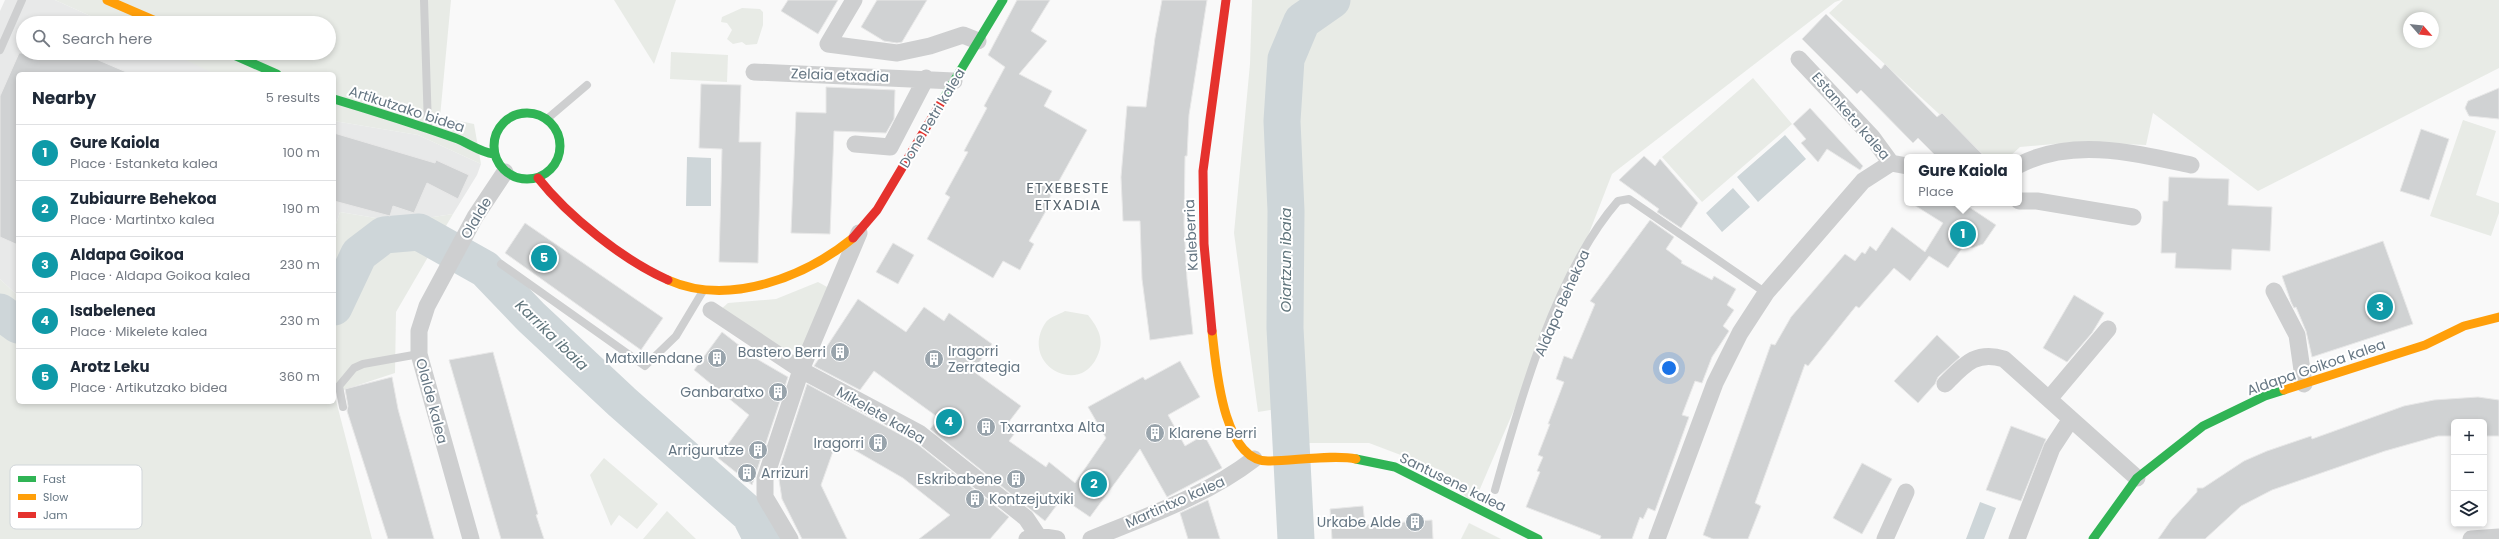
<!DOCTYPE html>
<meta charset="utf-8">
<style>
:root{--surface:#fff;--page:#f6f6f7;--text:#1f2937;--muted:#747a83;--line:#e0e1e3;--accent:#56606c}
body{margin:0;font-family:Poppins,sans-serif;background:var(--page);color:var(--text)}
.controls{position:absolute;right:12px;bottom:12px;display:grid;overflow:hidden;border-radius:6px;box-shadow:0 2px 6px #0003}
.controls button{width:36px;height:36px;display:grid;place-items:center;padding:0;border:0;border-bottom:1px solid var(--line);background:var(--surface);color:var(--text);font:20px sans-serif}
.compass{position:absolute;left:2403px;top:12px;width:36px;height:36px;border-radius:50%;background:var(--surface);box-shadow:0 2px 6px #0003;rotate:118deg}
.you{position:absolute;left:1669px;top:368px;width:14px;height:14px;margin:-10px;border:3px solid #fff;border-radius:50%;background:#1a73e8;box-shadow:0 0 0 6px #1a73e833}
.badge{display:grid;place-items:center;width:26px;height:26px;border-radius:50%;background:var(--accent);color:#fff;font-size:13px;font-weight:700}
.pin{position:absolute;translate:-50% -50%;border:2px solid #fff;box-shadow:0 1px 4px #0006}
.popup{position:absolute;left:1904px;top:154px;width:118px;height:52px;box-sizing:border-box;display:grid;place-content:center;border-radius:6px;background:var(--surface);filter:drop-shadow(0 1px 3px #0005);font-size:13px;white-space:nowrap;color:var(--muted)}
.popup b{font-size:15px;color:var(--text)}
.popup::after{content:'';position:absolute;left:50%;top:100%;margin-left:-8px;border:8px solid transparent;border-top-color:var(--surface)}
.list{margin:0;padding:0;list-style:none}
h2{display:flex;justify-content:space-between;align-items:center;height:52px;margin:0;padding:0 16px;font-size:17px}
h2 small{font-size:13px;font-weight:400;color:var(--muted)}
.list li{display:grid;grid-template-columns:26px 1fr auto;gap:12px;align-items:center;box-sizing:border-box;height:56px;padding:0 16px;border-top:1px solid var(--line)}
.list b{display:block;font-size:15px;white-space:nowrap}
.list p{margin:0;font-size:13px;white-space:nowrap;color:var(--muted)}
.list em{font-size:13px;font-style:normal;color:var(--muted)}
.icon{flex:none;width:22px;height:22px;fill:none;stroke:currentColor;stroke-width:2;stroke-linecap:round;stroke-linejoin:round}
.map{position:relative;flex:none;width:2499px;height:539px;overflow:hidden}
.search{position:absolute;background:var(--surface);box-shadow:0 2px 6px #0003;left:16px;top:16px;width:320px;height:44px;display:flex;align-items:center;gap:10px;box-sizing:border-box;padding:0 14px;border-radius:22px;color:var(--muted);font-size:15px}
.panel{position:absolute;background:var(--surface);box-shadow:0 2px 6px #0003;left:16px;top:72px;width:320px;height:332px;border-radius:6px}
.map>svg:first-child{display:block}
</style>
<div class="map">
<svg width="2499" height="539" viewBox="0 0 2499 539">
<rect width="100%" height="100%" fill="#f9f9f9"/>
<!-- built -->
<path fill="#e8e9e9" d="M5 0H55L106 23H23V53H171L216 73 18 74V296L0 279V11Z
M334 121 418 135 481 164 477 175 453 214 400 222 340 212 334 230Z"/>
<!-- green -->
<path fill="#e8ebe6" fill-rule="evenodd" d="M55 0H451L440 117 474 124 481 164 418 135 334 121V74H215L171 53H329V23H106Z
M614 0H676L654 64Z
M1252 0H1841L1835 2 1612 174 1579 259 1473 505 1443 471 1369 443H1304L1302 405 1258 412 1234 233 1250 64Z
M1843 0H2499V68L2258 191 2153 113 2146 145 2076 142 2020 147 2009 157H1986L1829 13ZM2409 18H2433V42H2409Z
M742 8 760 9 763 12V25L757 44 746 45 742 42 733 44 727 39 732 30 727 23 721 22 722 17Z
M671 52 728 55 727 82 670 79Z
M1753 78 1792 124 1702 202 1662 157Z
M2463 120 2496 131 2476 195 2499 203V213L2491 236 2430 216Z
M340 212 400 222 453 214 396 312 395 373 334 393 372 539H0V279L18 296V402H334V230Z
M818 282 829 288 805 348 784 351 719 311 728 303 776 299Z
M1065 311 1088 315C1099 329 1105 340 1097 357 1078 398 1018 363 1046 322 1050 317 1060 314 1065 311Z
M604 458 658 504 637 529 619 515 611 526 590 475Z
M667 511 696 539H643Z
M1469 523 1501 539H1461Z"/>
<!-- water -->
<path fill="#ced6d9" d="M1785 135 1806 159 1758 202 1737 177Z
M687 157 711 158V206H686Z
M1733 188 1750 207 1722 232 1706 213Z
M1980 502 1996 508 1984 539H1966Z"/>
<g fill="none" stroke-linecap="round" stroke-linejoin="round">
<!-- river -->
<path stroke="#ced6d9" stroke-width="37" d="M334 307 359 254 384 235 419 232 485 269 531 317 622 402 750 515 762 539
M0 312 18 325
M1296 539 1285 328 1286 211 1282 121 1286 59 1302 21 1332 0"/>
</g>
<!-- building -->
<path fill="#d0d2d3" stroke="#e8e8e8" d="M788 0H838L818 34 781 11Z
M877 0H927L902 42 897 43 884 41 861 27Z
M1017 0H1050L1031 31 1047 41 1019 74 1052 91 1044 106 1087 130 1049 199 1052 200 1029 241 1034 244 1020 270 1003 261 993 278 927 239 950 197 945 194 968 152 964 151 987 108 984 106 1005 67 988 55Z
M1162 0H1207L1189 115 1187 156H1185L1184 224 1187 279 1193 334 1150 340 1142 279 1140 221H1123L1121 177 1127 106 1146 107 1155 38Z
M1826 14 1881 69 1885 64 1937 117 1942 113 1985 157H1937L1918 138 1913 143 1861 90 1857 94 1802 39Z
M19 53H82L131 74H18V245L0 237V96Z
M701 84 741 85 739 142H761L758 263 719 262 722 149 699 148Z
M826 87 895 90 894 119 886 133 834 131 830 234 791 233 796 112 826 113Z
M2499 88V119L2469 116 2465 108 2468 101Z
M1810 108 1863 166 1860 170 1827 149 1818 162 1801 143 1806 139 1793 124Z
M2421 129 2449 139 2429 200 2400 191Z
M334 133 435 163 436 160 469 175 458 199 427 183 414 213 393 206 390 216 334 201Z
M1644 156 1655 166 1660 159 1698 203 1681 228 1657 212 1659 209 1619 180Z
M2169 177 2229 179 2228 205 2272 207 2270 251 2232 249 2231 270 2175 268 2176 253H2161L2163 201H2168Z
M1911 203H1963L1996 225 1983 244 1972 248 1965 244 1948 268 1929 256 1910 281 1894 268 1859 308 1856 306 1808 366 1805 364 1755 503 1761 506 1748 539H1713L1703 535 1771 344 1775 345 1791 317 1845 254 1855 261 1862 252 1865 254 1870 246 1876 251 1892 227 1925 252 1943 223Z
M1650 220 1674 237 1666 249 1682 261 1681 263 1712 280 1714 276 1736 289 1727 305 1734 310 1723 326 1729 331 1712 357 1702 383 1695 381 1682 415 1689 417 1655 511 1648 508 1643 519 1640 517 1632 539H1600L1601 536 1526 507 1540 472 1537 471 1543 457 1538 455 1550 424H1548L1564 382 1556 379 1564 356 1572 359 1595 304 1590 301Z
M525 223 663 318 641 350 505 253Z
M2383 241 2413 324 2312 357 2306 331 2296 307 2294 308 2291 302 2282 276Z
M893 243 914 255 898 284 876 272Z
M2074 295 2104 313 2092 333 2067 362 2043 348Z
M858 299 906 332 924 307 944 321 949 313 992 344 973 371 1021 406 1008 423 1017 430 1009 441 1046 467 1049 462 1075 483 1106 438 1088 407 1143 377 1145 380 1180 361 1200 397 1168 415 1185 446 1204 435 1222 468 1167 497 1140 449 1090 517 1062 498 1045 521 930 429 939 418 874 371 860 390 814 366Z
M722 332 740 346 738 348 788 377 752 485 718 458 749 415 694 370Z
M1937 335 1960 357 1938 377 1935 384 1918 403 1894 381Z
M493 352 538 514 536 515 544 539H501L449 360Z
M392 377 398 409 434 539H388L347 411 348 406 345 389Z
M807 384 916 443 1009 517 990 539H919L950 515 903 478 837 440 821 485 847 539H802L782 499 778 473Z
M2478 397 2499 400V436H2484V422H2454V436H2438L2385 451 2272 490 2241 506 2205 539H2158L2172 519 2197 492V488H2203L2244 461 2267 451 2311 436 2312 439 2404 406 2434 400Z
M2011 426 2046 439 2021 501 1986 490Z
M1862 463 1892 479 1862 534 1833 518Z
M1208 500 1220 539H1188L1180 513Z
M1363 506 1365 525 1432 520 1433 539H1332L1330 509Z"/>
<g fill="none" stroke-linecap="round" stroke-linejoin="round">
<!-- lane -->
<path stroke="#cecfd0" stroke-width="8" d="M424 0 428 127
M0 50 22 0
M547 119 587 85
M501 264 645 366 676 336 703 291
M343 407 339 386 354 368 363 364 419 354
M1495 490C1520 400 1556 272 1618 201L1629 199 1766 293"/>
<!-- street -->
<path stroke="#cecfd0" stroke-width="17" d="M854 0 828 44 897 53 930 46 963 35 978 41
M1799 59 1872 137 1891 163 1907 166
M754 72 954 81
M855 144 890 147 926 78
M2019 165C2073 137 2135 153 2191 165
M2019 201H2037L2133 217
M2274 291 2297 335 2304 384
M711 310 801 370 919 433 1026 518 1038 536
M1945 384C1964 365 1976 350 2004 359L2137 478
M2049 399 2108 329
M471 539 419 354V331L427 306 475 217 505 172
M790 539 765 497V479L801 370 859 233
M1027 539 1038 536 1057 539
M1091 539C1147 516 1206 496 1254 459
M1657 539 1715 383 1740 333 1766 293 1863 181 1891 163
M1885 539 1906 492
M2017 539 2052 448 2071 419
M2471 539 2499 537"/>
<!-- fast -->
<path stroke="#30b455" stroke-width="9" d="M229 53 277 74
M334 99C374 111 415 124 455 138 469 143 479 152 494 154
M942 101 1003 0
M494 146a33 33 0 1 1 66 0a33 33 0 1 1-66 0Z
M1356 459 1395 467 1538 539
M2093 539 2137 478 2203 426 2265 396 2284 390"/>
<!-- slow -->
<path stroke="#ff9f0a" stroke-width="9" d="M107 0 160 23
M668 280C729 307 805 277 853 238
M1212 331C1216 364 1222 461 1268 461 1292 461 1335 454 1356 459
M2284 390 2425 345 2464 326 2499 317"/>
<!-- jam -->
<path stroke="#e5322d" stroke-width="9" d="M538 178C568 216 623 260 668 280
M853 238 877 210 942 101
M1212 331 1204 244 1203 171 1226 0"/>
</g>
<!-- icons -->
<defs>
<g id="building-disc" transform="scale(1)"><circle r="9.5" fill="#99a4ac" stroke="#fff"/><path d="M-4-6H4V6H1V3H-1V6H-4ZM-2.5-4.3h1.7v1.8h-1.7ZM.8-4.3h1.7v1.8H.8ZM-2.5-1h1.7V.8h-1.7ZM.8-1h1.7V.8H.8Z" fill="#fff"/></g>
</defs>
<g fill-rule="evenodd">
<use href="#building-disc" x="840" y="352"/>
<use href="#building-disc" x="717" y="358"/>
<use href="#building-disc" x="934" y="359"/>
<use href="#building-disc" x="778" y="392"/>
<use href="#building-disc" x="986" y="427"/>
<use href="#building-disc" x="1155" y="433"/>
<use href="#building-disc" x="878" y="443"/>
<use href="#building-disc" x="758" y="450"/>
<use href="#building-disc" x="747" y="473"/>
<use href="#building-disc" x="1016" y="479"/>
<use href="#building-disc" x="975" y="499"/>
<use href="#building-disc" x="1415" y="522"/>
</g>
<g text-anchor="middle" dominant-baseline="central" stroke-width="4" stroke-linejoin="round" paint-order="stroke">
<!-- street labels -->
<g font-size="14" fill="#657683" stroke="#fff">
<text transform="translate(840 75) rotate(2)">Zelaia etxadia</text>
<text transform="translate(407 109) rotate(18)">Artikutzako bidea</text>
<text transform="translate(1851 116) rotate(49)">Estanketa kalea</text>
<text transform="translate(932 118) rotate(-59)">Done Petri kalea</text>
<text transform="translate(476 218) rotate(-59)">Olalde</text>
<text transform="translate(1191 235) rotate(-93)">Kaleberria</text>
<text transform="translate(1562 303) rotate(-66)">Aldapa Behekoa</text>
<text transform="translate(2316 367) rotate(-19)">Aldapa Goikoa kalea</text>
<text transform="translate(432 401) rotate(75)">Olalde kalea</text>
<text transform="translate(881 415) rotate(30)">Mikelete kalea</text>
<text transform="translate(1453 482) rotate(26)">Santusene kalea</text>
<text transform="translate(1175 502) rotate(-24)">Martintxo kalea</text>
</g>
<!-- poi labels -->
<g font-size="14" fill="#657683" stroke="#fff" text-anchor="end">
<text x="948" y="351" text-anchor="start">Iragorri<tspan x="948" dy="16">Zerrategia</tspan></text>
<text x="826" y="352">Bastero Berri</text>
<text x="703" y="358">Matxillendane</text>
<text x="764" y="392">Ganbaratxo</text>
<text x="1000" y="427" text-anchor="start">Txarrantxa Alta</text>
<text x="1169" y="433" text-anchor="start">Klarene Berri</text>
<text x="864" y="443">Iragorri</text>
<text x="744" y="450">Arrigurutze</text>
<text x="761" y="473" text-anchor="start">Arrizuri</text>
<text x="1002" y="479">Eskribabene</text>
<text x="989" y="499" text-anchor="start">Kontzejutxiki</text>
<text x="1401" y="522">Urkabe Alde</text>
</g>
<!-- neighbourhood labels -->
<g font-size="15" letter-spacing="1" fill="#57646e" stroke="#fff">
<text x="1068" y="187">ETXEBESTE<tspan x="1068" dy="17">ETXADIA</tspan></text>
</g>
<!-- water labels -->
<g font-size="15" font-style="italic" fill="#60757c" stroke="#fff">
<text transform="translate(1285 260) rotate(-90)">Oiartzun ibaia</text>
<text transform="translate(552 335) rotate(44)">Karrika ibaia</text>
</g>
</g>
<!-- legend -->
<rect x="10" y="465" width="132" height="64" rx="6" fill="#fff" stroke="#d1d6da" stroke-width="1"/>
<rect x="18" y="476" width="18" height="6" fill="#30b455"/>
<rect x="18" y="494" width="18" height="6" fill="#ff9f0a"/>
<rect x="18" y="512" width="18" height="6" fill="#e5322d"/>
<g font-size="11" fill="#657683">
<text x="43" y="483">Fast</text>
<text x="43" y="501">Slow</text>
<text x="43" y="519">Jam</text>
</g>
</svg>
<div class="controls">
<button>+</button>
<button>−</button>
<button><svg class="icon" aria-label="layers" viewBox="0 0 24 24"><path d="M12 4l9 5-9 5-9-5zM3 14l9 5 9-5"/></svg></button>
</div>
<svg class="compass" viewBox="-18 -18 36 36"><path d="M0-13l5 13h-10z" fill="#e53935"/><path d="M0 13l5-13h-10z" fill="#747a83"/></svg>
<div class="you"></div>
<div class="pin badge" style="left:1963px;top:234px;background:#0f9aa8">1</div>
<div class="popup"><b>Gure Kaiola</b>Place</div>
<div class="pin badge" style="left:1094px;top:484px;background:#0f9aa8">2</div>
<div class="pin badge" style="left:2380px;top:307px;background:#0f9aa8">3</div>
<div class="pin badge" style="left:949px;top:422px;background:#0f9aa8">4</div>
<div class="pin badge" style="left:544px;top:258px;background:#0f9aa8">5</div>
<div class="search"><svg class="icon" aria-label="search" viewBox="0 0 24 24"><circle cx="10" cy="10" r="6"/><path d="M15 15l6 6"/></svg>Search here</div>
<section class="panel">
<h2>Nearby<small>5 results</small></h2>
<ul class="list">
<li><span class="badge" style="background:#0f9aa8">1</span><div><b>Gure Kaiola</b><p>Place · Estanketa kalea</p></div><em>100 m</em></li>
<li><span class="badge" style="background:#0f9aa8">2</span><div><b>Zubiaurre Behekoa</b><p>Place · Martintxo kalea</p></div><em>190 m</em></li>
<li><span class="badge" style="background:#0f9aa8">3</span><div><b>Aldapa Goikoa</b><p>Place · Aldapa Goikoa kalea</p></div><em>230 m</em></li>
<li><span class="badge" style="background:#0f9aa8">4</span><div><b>Isabelenea</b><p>Place · Mikelete kalea</p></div><em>230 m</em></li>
<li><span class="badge" style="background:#0f9aa8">5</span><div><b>Arotz Leku</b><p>Place · Artikutzako bidea</p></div><em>360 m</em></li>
</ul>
</section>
</div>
